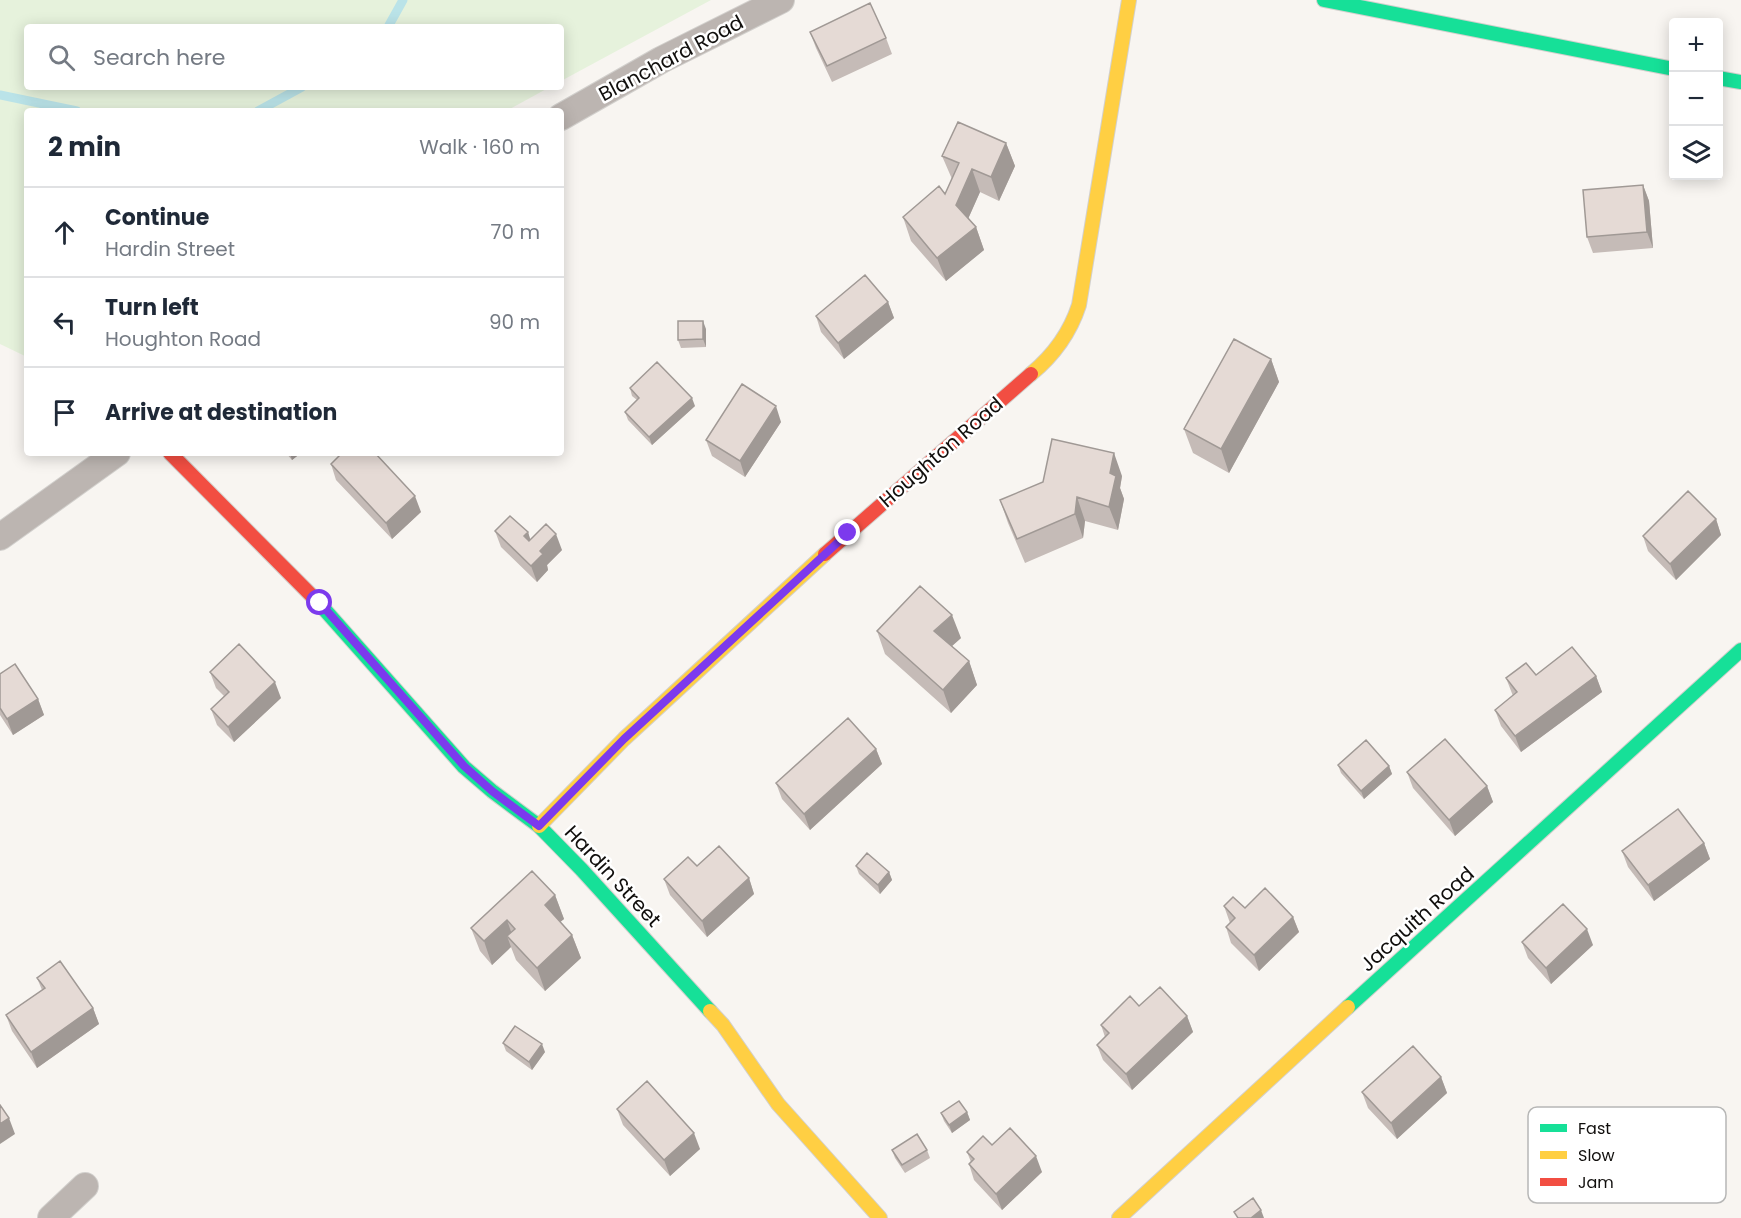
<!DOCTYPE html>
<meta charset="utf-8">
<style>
:root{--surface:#fff;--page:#f2f2f3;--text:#1f2937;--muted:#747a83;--line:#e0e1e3}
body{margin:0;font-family:Poppins,sans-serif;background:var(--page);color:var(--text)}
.controls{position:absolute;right:18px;top:18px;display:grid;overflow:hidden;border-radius:6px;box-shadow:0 3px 15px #0003}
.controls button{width:54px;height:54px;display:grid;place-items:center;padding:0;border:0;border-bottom:2px solid var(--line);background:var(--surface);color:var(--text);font:30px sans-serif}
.stop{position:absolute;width:18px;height:18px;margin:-14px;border:4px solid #7c3aed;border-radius:50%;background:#fff}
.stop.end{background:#7c3aed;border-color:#fff;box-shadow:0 2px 6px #0008}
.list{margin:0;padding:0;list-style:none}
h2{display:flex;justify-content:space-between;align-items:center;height:78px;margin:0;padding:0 24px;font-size:26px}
h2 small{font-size:20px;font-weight:400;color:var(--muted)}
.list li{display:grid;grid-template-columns:39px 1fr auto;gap:18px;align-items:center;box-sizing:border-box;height:90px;padding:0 24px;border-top:2px solid var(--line)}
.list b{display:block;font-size:22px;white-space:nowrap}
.list p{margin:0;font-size:20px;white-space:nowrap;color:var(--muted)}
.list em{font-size:20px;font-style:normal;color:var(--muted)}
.icon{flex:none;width:33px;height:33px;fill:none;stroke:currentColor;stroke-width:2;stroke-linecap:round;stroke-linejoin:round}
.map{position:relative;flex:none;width:1741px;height:1218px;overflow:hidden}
.search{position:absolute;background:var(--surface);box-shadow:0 3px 15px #0003;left:24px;top:24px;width:540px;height:66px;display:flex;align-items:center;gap:15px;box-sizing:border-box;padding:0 21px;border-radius:6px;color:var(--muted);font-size:22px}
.panel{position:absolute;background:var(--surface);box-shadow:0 3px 15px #0003;left:24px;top:108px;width:540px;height:348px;border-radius:6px}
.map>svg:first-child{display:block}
</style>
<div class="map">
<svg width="1741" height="1218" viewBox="0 0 1741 1218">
<rect width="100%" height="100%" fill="#f8f5f1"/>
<!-- green -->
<path fill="#e6f2dc" d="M0 0H711L561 81V27H27V87H550L506 111H27V357L0 344Z"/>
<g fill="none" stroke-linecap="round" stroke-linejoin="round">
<!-- stream -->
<path stroke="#bae3e8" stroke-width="9" d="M388 27 403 0
M0 95 77 111
M258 111 302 87"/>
<!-- street casing -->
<g stroke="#d2d0cd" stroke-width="28">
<path id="street" d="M561 117 661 60 781 0
M0 537 117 453
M51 1218 85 1186"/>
</g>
<!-- fast casing -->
<g stroke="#d2d0cd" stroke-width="16">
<path id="fast" d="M1324 0 1674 69
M1718 78 1741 82
M317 601 464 767 492 791 539 826 582 870 710 1011
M1348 1007 1741 650"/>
</g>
<!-- slow casing -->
<g stroke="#d2d0cd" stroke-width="16">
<path id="slow" d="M1031 374C1054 355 1070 333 1079 305L1129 0
M539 826 624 739 825 554
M710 1011 723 1025 778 1104 880 1218
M1119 1218 1348 1007"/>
</g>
<!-- jam casing -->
<g stroke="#d2d0cd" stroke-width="16">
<path id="jam" d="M170 453 317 601
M825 554 1031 374"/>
</g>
<!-- street -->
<use href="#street" stroke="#bcb5b1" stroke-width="26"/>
<!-- fast -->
<use href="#fast" stroke="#16e098" stroke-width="14"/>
<!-- slow -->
<use href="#slow" stroke="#ffcf43" stroke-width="14"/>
<!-- jam -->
<use href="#jam" stroke="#f24e42" stroke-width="14"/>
</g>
<!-- wall -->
<path fill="#c5bbb7" d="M810 32 886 38 892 54 832 82 816 48Z
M1006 143 1015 166 999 201 980 192 968 219 976 227 984 250 946 281 911 241 903 217 945 194 952 179 942 156Z
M1643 185 1649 201 1653 248 1593 253 1587 237Z
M888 302 894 318 844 359 821 332 816 316Z
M706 329V347L681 348 678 340Z
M1271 359 1279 382 1229 473 1193 453 1184 429Z
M630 388 695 406 652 445 628 420 625 412 637 400 632 396Z
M781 422 745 477 712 456 706 440Z
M286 453H301L292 460Z
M331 464 421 512 392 539 336 480Z
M1122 476 1120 488 1124 499 1118 530 1085 521 1083 538 1025 563 1008 523 1000 500Z
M1716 519 1721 535 1676 580 1648 551 1643 536Z
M495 531 528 532 530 540 562 550 547 565 548 570 537 582 501 547Z
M877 631 961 638 952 646 969 661 977 685 951 713 885 654Z
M210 672 281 698 234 742 217 725 211 709 224 696 216 688Z
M0 674 38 699 44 715 13 735 0 715Z
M1536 675 1596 676 1602 692 1521 752 1501 726 1495 710 1513 696 1506 678Z
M876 749 882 764 810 830 782 799 776 783Z
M1338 765 1389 766 1392 774 1364 799 1341 773Z
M1407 772 1487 786 1493 802 1455 836 1413 788Z
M1704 843 1710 859 1654 901 1628 867 1622 851Z
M856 866 889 872 892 880 880 894 859 874Z
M749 878 754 894 707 937 670 895 664 879Z
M555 895 564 919 560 922 572 935 581 958 545 991 516 960 511 947 492 965 480 951 471 928Z
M1224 906 1245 908 1293 917 1299 932 1259 971 1231 943 1226 927 1230 923Z
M1522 942 1593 945 1551 984 1528 958Z
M37 978 93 1008 99 1024 37 1068 12 1031 6 1015 42 990Z
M1139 1006 1187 1016 1193 1032 1132 1090 1103 1060 1097 1045 1105 1037 1101 1025Z
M503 1043 545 1052 532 1070 506 1051Z
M1441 1077 1447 1093 1397 1139 1368 1108 1362 1092Z
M617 1109 700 1149 670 1176 623 1125Z
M967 1112 970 1120 952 1133 944 1121 941 1113Z
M892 1150H927L930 1158 905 1173 895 1158Z
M967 1152 1042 1172 1002 1210 974 1180 969 1164 971 1162Z"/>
<!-- shaded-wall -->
<path fill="#a09995" d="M1006 143 1015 166 999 201 991 177Z
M972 169 980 192 964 228 956 205Z
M1643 185 1649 201 1653 248 1647 232Z
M976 227 984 250 946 281 937 258Z
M888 302 894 318 844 359 838 343Z
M703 321 706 329V347L703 339Z
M1271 359 1279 382 1229 473 1221 449Z
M692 398 695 406 652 445 649 437Z
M776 406 781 422 745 477 740 461Z
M290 453H301L292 460Z
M1114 453 1122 476 1120 488 1124 499 1118 530 1109 507 1110 473Z
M415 496 421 512 392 539 386 523Z
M1077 497 1085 521 1083 538 1075 514Z
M1716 519 1721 535 1676 580 1670 564Z
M528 532 533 548 524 536Z
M556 534 562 550 547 565 548 570 537 582 531 566 540 551Z
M952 615 961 638 943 654 934 631Z
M969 661 977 685 951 713 943 690Z
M1596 676 1602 692 1521 752 1515 736Z
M275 682 281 698 234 742 228 727Z
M38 699 44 715 13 735 7 719Z
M876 749 882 764 810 830 804 814Z
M1389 766 1392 774 1364 799 1361 791Z
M1487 786 1493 802 1455 836 1449 820Z
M1704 843 1710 859 1654 901 1648 885Z
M889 872 892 880 880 894 878 885Z
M749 878 754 894 707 937 702 921Z
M555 895 564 919 553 928 545 905Z
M1293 917 1299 932 1259 971 1254 955Z
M507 920 515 943 507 936 511 947 492 965 484 941Z
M1587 929 1593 945 1551 984 1546 968Z
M572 935 581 958 545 991 537 968Z
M93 1008 99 1024 37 1068 31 1052Z
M1187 1016 1193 1032 1132 1090 1126 1074Z
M542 1044 545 1052 532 1070 529 1062Z
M1441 1077 1447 1093 1397 1139 1391 1123Z
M967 1112 970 1120 952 1133 949 1125Z
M9 1118 15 1134 0 1144V1124Z
M694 1133 700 1149 670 1176 664 1160Z
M1036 1156 1042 1172 1002 1210 996 1194Z
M1261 1210 1264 1218H1251Z"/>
<!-- building -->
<path fill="#e5dad5" stroke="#a09995" stroke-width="1.5" d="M870 3 886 38 827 66 810 32Z
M958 122 1006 143 991 177 972 169 956 205 976 227 937 258 903 217 939 186 945 194 959 163 942 156Z
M1643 185 1647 232 1587 237 1583 190Z
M865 275 888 302 838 343 816 316Z
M678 321H703V339L678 340Z
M1234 339 1271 359 1221 449 1184 429Z
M657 362 692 398 649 437 625 412 639 398 630 388Z
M742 384 776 406 740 461 706 440Z
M1052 439 1114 453 1110 473 1116 476 1109 507 1077 497 1075 514 1017 539 1000 500 1043 482Z
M342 453H375L415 496 386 523 331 464Z
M1688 491 1716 519 1670 564 1643 536Z
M510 516 528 532 524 536 529 541 546 524 556 534 540 551 543 554 531 566 495 531Z
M920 586 952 615 934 631 969 661 943 690 877 631Z
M239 644 275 682 228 727 211 709 229 692 210 672Z
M1572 647 1596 676 1515 736 1495 710 1517 692 1506 678 1526 663 1536 675Z
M15 664 38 699 7 719 0 708V674Z
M848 718 876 749 804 814 776 783Z
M1445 739 1487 786 1449 820 1407 772Z
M1366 740 1389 766 1361 791 1338 765Z
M1678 809 1704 843 1648 885 1622 851Z
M719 846 749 878 702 921 664 879 688 857 697 866Z
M867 853 889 872 878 885 856 866Z
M532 871 555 895 545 905 572 935 537 968 507 936 515 929 507 920 484 941 471 928Z
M1265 888 1293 917 1254 955 1226 927 1235 918 1224 906 1233 897 1245 908Z
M1563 904 1587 929 1546 968 1522 942Z
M60 961 93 1008 31 1052 6 1015 45 988 37 978Z
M1160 987 1187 1016 1126 1074 1097 1045 1109 1033 1101 1025 1130 996 1139 1006Z
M515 1026 542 1044 529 1062 503 1043Z
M1413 1046 1441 1077 1391 1123 1362 1092Z
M647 1081 694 1133 664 1160 617 1109Z
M959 1101 967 1112 949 1125 941 1113Z
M0 1105 9 1118 0 1124Z
M1010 1128 1036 1156 996 1194 969 1164 974 1159 967 1152 983 1136 992 1145Z
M917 1134 927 1150 902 1165 892 1150Z
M1253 1198 1261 1210 1251 1218H1238L1234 1212Z"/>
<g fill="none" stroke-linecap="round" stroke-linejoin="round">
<!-- route -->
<path stroke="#7c3aed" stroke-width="8" d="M320 603 464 766 492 791 539 826 624 739 848 533"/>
</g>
<g text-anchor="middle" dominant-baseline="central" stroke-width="5" stroke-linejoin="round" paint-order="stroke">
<!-- street labels -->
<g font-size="20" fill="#100e0c" stroke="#fff">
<text transform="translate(671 58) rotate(-28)">Blanchard Road</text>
<text transform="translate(941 452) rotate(-41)">Houghton Road</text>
<text transform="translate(613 876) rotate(47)">Hardin Street</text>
<text transform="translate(1417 919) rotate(-42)">Jacquith Road</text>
</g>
</g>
<!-- legend -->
<rect x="1528" y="1107" width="198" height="96" rx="9" fill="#fff" stroke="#b7b7b6" stroke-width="1.5"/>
<rect x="1540" y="1124" width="27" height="8" fill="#16e098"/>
<rect x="1540" y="1151" width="27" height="8" fill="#ffcf43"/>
<rect x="1540" y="1178" width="27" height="8" fill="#f24e42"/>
<g font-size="16" fill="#100e0c">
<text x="1578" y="1134">Fast</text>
<text x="1578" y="1161">Slow</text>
<text x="1578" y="1188">Jam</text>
</g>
</svg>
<div class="controls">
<button>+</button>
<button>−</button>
<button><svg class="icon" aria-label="layers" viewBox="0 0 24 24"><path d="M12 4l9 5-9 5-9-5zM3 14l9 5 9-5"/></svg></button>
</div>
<div class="stop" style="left:320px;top:603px"></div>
<div class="stop end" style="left:848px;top:533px"></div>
<div class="search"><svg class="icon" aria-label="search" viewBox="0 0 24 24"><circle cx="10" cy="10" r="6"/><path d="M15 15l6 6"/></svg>Search here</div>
<section class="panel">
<h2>2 min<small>Walk · 160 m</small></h2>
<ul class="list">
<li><svg class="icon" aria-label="ahead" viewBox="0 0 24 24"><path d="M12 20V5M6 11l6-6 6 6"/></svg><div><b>Continue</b><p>Hardin Street</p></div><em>70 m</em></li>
<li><svg class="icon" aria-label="left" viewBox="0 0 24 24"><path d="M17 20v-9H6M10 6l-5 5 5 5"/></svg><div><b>Turn left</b><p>Houghton Road</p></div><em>90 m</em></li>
<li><svg class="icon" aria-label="arrive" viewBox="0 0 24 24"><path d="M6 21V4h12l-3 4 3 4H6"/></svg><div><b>Arrive at destination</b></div></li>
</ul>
</section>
</div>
